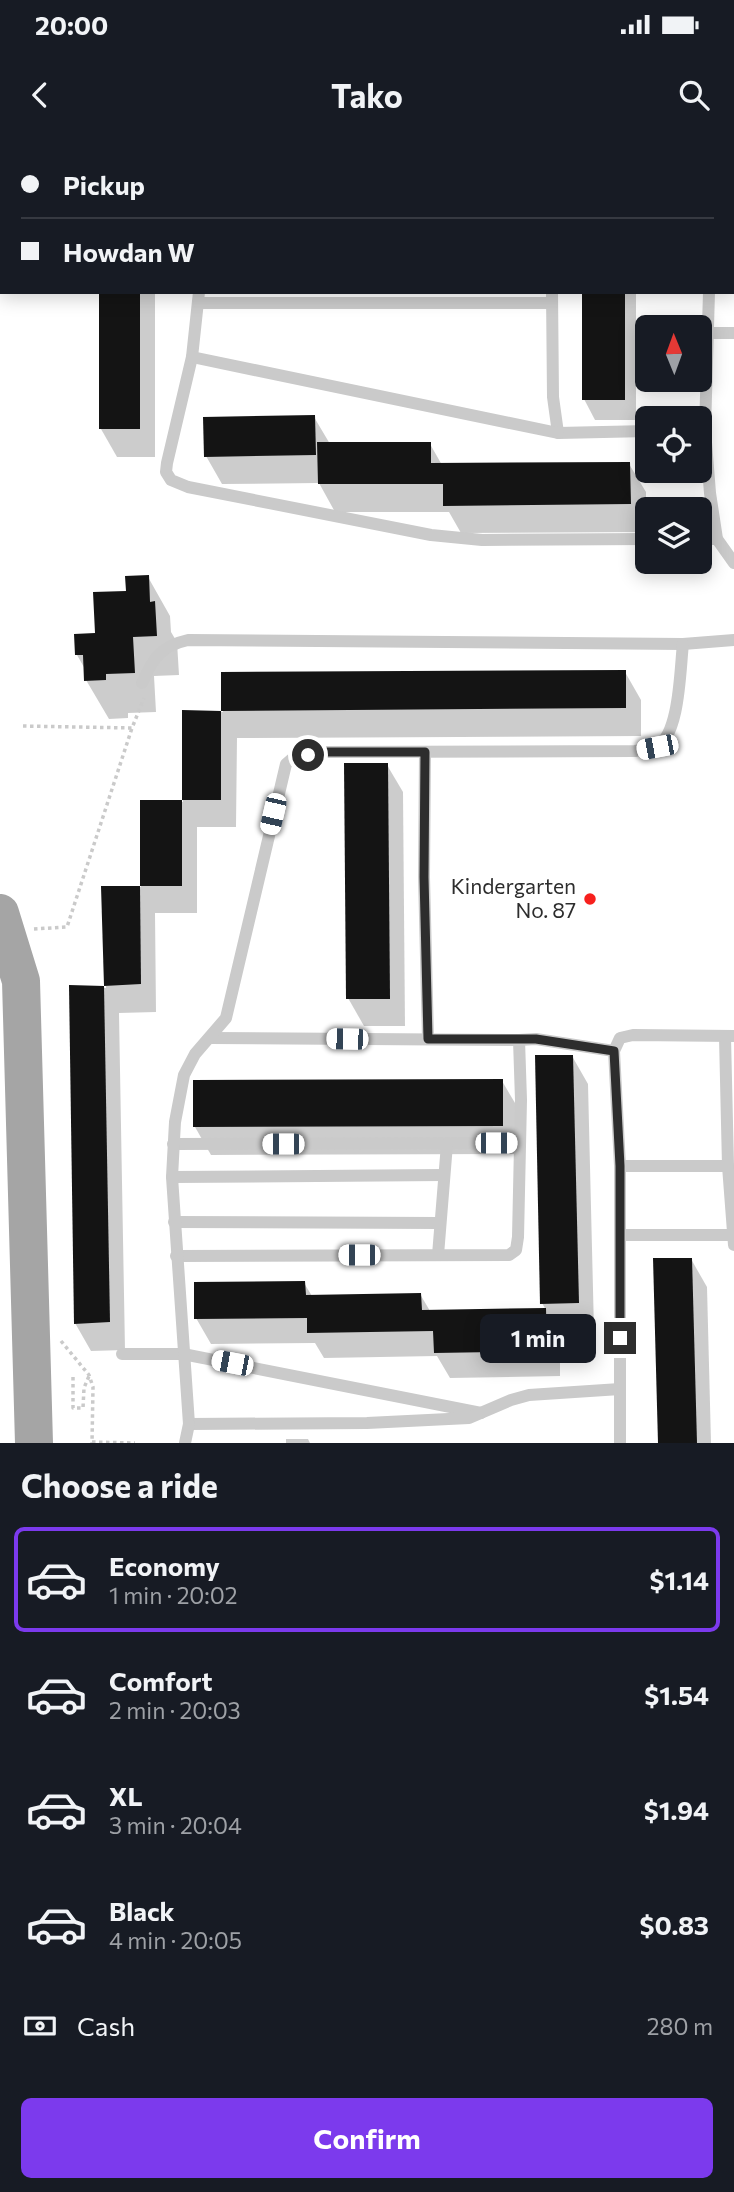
<!DOCTYPE html>
<html lang="en">
<head>
<meta charset="utf-8">
<style>
  :root { --surface:#171b24; --page:#242831; --text:#f1f3f6; --muted:#9ea1a6; --line:#363941; --accent:#7c3aed }
  body { margin:0; font-family:Commissioner,sans-serif; background:var(--page); color:var(--text); height:100vh; display:flex; flex-direction:column; font-size:26px; white-space:nowrap }
  * { box-sizing:border-box; margin:0 }
  p { font-size:23px; color:var(--muted) }
  .icon { flex:none; width:38px; height:38px; fill:none; stroke:currentColor; stroke-width:2; stroke-linecap:round; stroke-linejoin:round }
  .map { position:relative; height:1303px; overflow:hidden }
  .panel { display:flex; flex-direction:column; background:var(--surface); flex:1 }
  .panel>* { flex:none }
  .guide { position:absolute; left:0px; top:0px; width:735px; height:154px; box-shadow:0 4px 18px #0003; display:grid; align-content:center; height:154px; padding:0 21px; background:var(--surface) }
  .needle { width:46px; rotate:359deg }
  .fabs { position:absolute; left:635px; top:175px; display:grid; gap:14px }
  .fabs a { display:grid; place-items:center; width:77px; height:77px; border-radius:10px; background:var(--surface); box-shadow:0 4px 18px #0003; font-size:35px }
  .end { position:absolute; width:32px; height:32px; margin:-16px; border:9px solid #2d2d2d; background:#fff; box-shadow:0 0 0 4px #fff }
  .from { border-radius:50% }
  .bubble { position:absolute; height:49px; border-radius:10px; background:var(--surface); box-shadow:0 4px 18px #0003; font-size:23px; font-weight:700; line-height:49px; text-align:center }
  .car { position:absolute; width:21px; height:42px; margin:-21px -10px; border-radius:9px; box-shadow:0 0 5px 2px #0007; background:linear-gradient(#fff 24%,#345 0 40%,#fff 0 76%,#345 0 86%,#fff 0) }
  .guide b { display:flex; align-items:center; gap:24px; height:66px; font-size:26px }
  .guide b+b { border-top:2px solid var(--line) }
  .guide i { width:18px; height:18px; background:var(--text) }
  ul { padding:0; list-style:none }
  li { display:flex; align-items:center; gap:21px; height:105px; margin:0 14px 10px; padding:0 7px; border:4px solid transparent; border-radius:10px }
  li div { flex:1 }
  li b { display:block; font-size:26px }
  li em { font-style:normal; font-weight:700 }
  li.active { border-color:var(--accent) }
  li>.icon { width:63px; height:63px; stroke-width:1.5 }
  h2 { padding:0 21px; font-size:32px; line-height:84px }
  .pay { display:flex; align-items:center; gap:18px; height:77px; padding:0 21px; font-size:26px }
  .pay p { margin-inline-start:auto }
  .cta { display:flex; gap:14px; margin-top:auto; padding:14px 21px }
  .cta a { flex:1; height:80px; border-radius:10px; background:var(--accent); color:#fff; font-size:28px; font-weight:700; line-height:80px; text-align:center }
  .status { display:flex; justify-content:space-between; align-items:center; height:49px; padding:0 35px; background:var(--surface); direction:ltr }
  .status svg { height:19px; fill:currentColor }
  header { display:flex; justify-content:space-between; align-items:center; height:91px; padding:0 21px; background:var(--surface); font-size:32px; font-weight:700 }
  .map>svg:first-child { display:block }
  .shadow { fill:#0003 }
  .building { fill:#141414 }
  .lines { fill:none; stroke-linecap:round; stroke-linejoin:round }
  .path { stroke:#cacaca; stroke-width:3.5; stroke-dasharray:3.5 3.5; stroke-linecap:butt }
  .service { stroke:#cacaca; stroke-width:12 }
  .primary { stroke:#a5a5a5; stroke-width:38 }
  .route { stroke:#2d2d2d; stroke-width:9 }
  .poi-dot { fill:#f7201d; stroke:#fff; stroke-width:2.5 }
  .labels { text-anchor:middle; stroke-width:7; stroke-linejoin:round; paint-order:stroke }
  .poi-label { font-size:21px; fill:#2d2d2d; stroke:#fff; text-anchor:end }
</style>
</head>
<body>
<div class="status"><b>20:00</b><svg viewBox="0 0 49 12"><path d="M0 12V9h3v3zM5 12V6h3v6zM10 12V3h3v9zM15 12V0h3v12zM26 1h20v11H26zM47 4h2v5h-2z"/></svg></div>
<header><svg class="icon" aria-label="back" viewBox="0 0 24 24"><path d="M15 5l-7 7 7 7"/></svg>Tako<svg class="icon" aria-label="search" viewBox="0 0 24 24"><circle cx="10" cy="10" r="6"/><path d="M15 15l6 6"/></svg></header>
<div class="map">
<svg width="734" height="1303" viewBox="0 0 734 1303">
  <rect width="100%" height="100%" fill="#fff"/>
  <!-- shadow -->
  <g class="shadow">
    <rect x="101" y="0" width="54" height="2"/>
    <rect x="398" y="0" width="48" height="2"/>
    <rect x="584" y="0" width="52" height="2"/>
    <polygon points="101,152 155,152 155,317 117,317 101,289"/>
    <polygon points="584,152 636,152 636,280 595,280 584,259"/>
    <polygon points="314,277 330,304 430,304 442,325 629,324 646,352 646,392 461,393 449,372 335,372 319,343 222,344 206,316"/>
    <polygon points="148,437 170,476 171,492 177,502 179,535 154,536 156,572 128,573 128,578 109,579 86,540 85,529 77,515 97,494 128,452"/>
    <polygon points="625,532 641,560 641,596 237,598 236,687 197,687 197,773 155,773 156,872 119,873 125,1210 91,1211 75,1183 71,846 106,848 103,747 141,747 141,662 183,662 183,571 223,572 223,534"/>
    <polygon points="387,625 403,652 405,886 364,886 348,858"/>
    <polygon points="572,916 588,944 594,1190 557,1191 560,1195 560,1236 450,1238 437,1216 324,1218 315,1203 211,1204 196,1178 304,1143 312,1156 420,1154 430,1171 546,1170 542,1163"/>
    <polygon points="502,941 518,968 518,1014 211,1015 195,987"/>
    <polygon points="691,1119 707,1147 711,1303 659,1303 655,1120"/>
    <polygon points="286,1299 308,1299 310,1303 286,1303"/>
  </g>
  <!-- building -->
  <g class="building">
    <rect x="99" y="152" width="41" height="137"/>
    <rect x="582" y="152" width="43" height="108"/>
    <polygon points="315,275 316,315 204,317 203,277"/>
    <polygon points="317,302 431,302 431,323 630,322 631,364 443,366 443,344 318,344"/>
    <polygon points="149,435 150,462 155,461 157,496 133,497 135,533 106,534 106,540 84,541 83,515 75,515 74,494 95,493 93,452 126,451 125,436"/>
    <polygon points="626,530 626,568 221,571 221,532"/>
    <polygon points="182,570 221,571 221,660 182,660"/>
    <polygon points="344,623 388,623 390,859 346,859"/>
    <rect x="140" y="660" width="42" height="86"/>
    <polygon points="101,746 140,746 141,844 104,846"/>
    <polygon points="69,845 104,846 110,1182 74,1184"/>
    <polygon points="535,915 573,915 579,1163 540,1164"/>
    <polygon points="503,939 503,986 193,987 193,940"/>
    <polygon points="653,1118 692,1118 697,1303 658,1303"/>
    <polygon points="305,1141 306,1155 421,1153 422,1170 546,1168 547,1211 434,1213 433,1191 307,1193 307,1178 194,1179 194,1142"/>
  </g>
  <g class="lines">
    <!-- path -->
    <g class="path">
      <polyline points="23,586 132,588 144,558"/>
      <polyline points="34,789 67,787 132,588"/>
      <polyline points="61,1201 89,1235 93,1247 92,1303"/>
      <polyline points="73,1237 73,1268 83,1268 84,1248 89,1236"/>
      <polyline points="92,1302 135,1303"/>
    </g>
    <!-- service -->
    <g class="service">
      <polyline points="330,0 330,2"/>
      <polyline points="358,0 358,2"/>
      <polyline points="553,0 553,2"/>
      <polyline points="237,2 238,0"/>
      <polyline points="471,2 471,0"/>
      <polyline points="710,2 710,0"/>
      <polyline points="199,152 192,217 167,323 166,332 171,340 188,347 431,395 482,400 648,399"/>
      <polyline points="552,152 553,257 558,293 648,291"/>
      <polyline points="709,152 705,290 710,353 717,399 734,423"/>
      <polyline points="199,163 552,163"/>
      <polyline points="709,193 734,193"/>
      <polyline points="192,217 558,293"/>
      <polyline points="700,399 717,399"/>
      <path d="M142,543C153,518 161,506 188,500L683,504L734,500"/>
      <polyline points="425,612 424,737 428,899"/>
      <polyline points="725,897 728,1026 734,1105"/>
      <polyline points="211,898 519,900"/>
      <polyline points="173,1004 520,1003"/>
      <polyline points="620,1026 728,1026"/>
      <polyline points="172,1037 444,1035"/>
      <polyline points="174,1082 440,1083"/>
      <polyline points="620,1095 734,1095"/>
      <polyline points="438,1115 447,1004"/>
      <polyline points="176,1116 509,1115 516,1110 518,1097 521,960 519,900 536,899 614,911"/>
      <polyline points="122,1214 183,1214 481,1273"/>
      <path d="M620,1249L529,1255L511,1260L469,1278L367,1283L189,1284L172,1037L175,982L184,935L195,914L226,878L286,624L293,618L323,612L635,611C641,610 650,610 656,607C680,596 680,528 683,504"/>
      <polyline points="185,1303 189,1284"/>
      <polyline points="620,1303 620,1026 614,911 620,898 633,895 734,896"/>
    </g>
    <!-- primary -->
    <g class="primary">
      <polyline points="0,18 0,0"/>
      <polyline points="0,773 21,841 34,1303"/>
    </g>
  </g>
  <g class="lines">
    <!-- route -->
    <polyline class="route" points="308,615 323,612 425,612 424,737 428,899 536,899 614,911 620,1026 620,1198"/>
  </g>
  <!-- markers -->
  <circle class="poi-dot" cx="590" cy="759" r="7"/>
  <g class="labels">
    <!-- poi labels -->
    <g class="poi-label">
      <text x="576" y="754">Kindergarten<tspan x="576" dy="24">No. 87</tspan></text>
    </g>
  </g>
</svg>
<div class="fabs">
<a><svg class="needle" viewBox="-14 -14 28 28"><path d="M0-13l5 13h-10z" fill="#e53935"/><path d="M0 13l5-13h-10z" fill="#9ea1a6"/></svg></a>
<a><svg class="icon" aria-label="locate" viewBox="0 0 24 24"><circle cx="12" cy="12" r="6"/><path d="M12 2v4M12 18v4M2 12h4M18 12h4"/></svg></a>
<a><svg class="icon" aria-label="layers" viewBox="0 0 24 24"><path d="M12 4l9 5-9 5-9-5zM3 14l9 5 9-5"/></svg></a>
</div>
<i class="end from" style="left:308px;top:615px"></i>
<i class="end" style="left:620px;top:1198px"></i>
<div class="bubble" style="left:480px;top:1174px;width:116px">1 min</div>
<i class="car" style="left:657px;top:607px;rotate:259deg"></i>
<i class="car" style="left:273px;top:674px;rotate:193deg"></i>
<i class="car" style="left:347px;top:899px;rotate:271deg"></i>
<i class="car" style="left:496px;top:1003px;rotate:90deg"></i>
<i class="car" style="left:283px;top:1004px;rotate:270deg"></i>
<i class="car" style="left:359px;top:1115px;rotate:270deg"></i>
<i class="car" style="left:232px;top:1223px;rotate:281deg"></i>
<div class="guide">
<b><i class="from"></i>Pickup</b>
<b><i></i>Howdan W</b>
</div>
</div>
<section class="panel">
<h2>Choose a ride</h2>
<ul>
<li class="active"><svg class="icon" aria-label="car" viewBox="0 0 24 24"><path d="M5 17H2v-5l4-1 3-4h7l3 4 3 1v5h-3M9 17h6M6 11h13"/><circle cx="7" cy="17" r="2"/><circle cx="17" cy="17" r="2"/></svg><div><b>Economy</b><p>1 min · 20:02</p></div><em>$1.14</em></li>
<li><svg class="icon" aria-label="car" viewBox="0 0 24 24"><path d="M5 17H2v-5l4-1 3-4h7l3 4 3 1v5h-3M9 17h6M6 11h13"/><circle cx="7" cy="17" r="2"/><circle cx="17" cy="17" r="2"/></svg><div><b>Comfort</b><p>2 min · 20:03</p></div><em>$1.54</em></li>
<li><svg class="icon" aria-label="car" viewBox="0 0 24 24"><path d="M5 17H2v-5l4-1 3-4h7l3 4 3 1v5h-3M9 17h6M6 11h13"/><circle cx="7" cy="17" r="2"/><circle cx="17" cy="17" r="2"/></svg><div><b>XL</b><p>3 min · 20:04</p></div><em>$1.94</em></li>
<li><svg class="icon" aria-label="car" viewBox="0 0 24 24"><path d="M5 17H2v-5l4-1 3-4h7l3 4 3 1v5h-3M9 17h6M6 11h13"/><circle cx="7" cy="17" r="2"/><circle cx="17" cy="17" r="2"/></svg><div><b>Black</b><p>4 min · 20:05</p></div><em>$0.83</em></li>
</ul>
<div class="pay"><svg class="icon" aria-label="cash" viewBox="0 0 24 24"><path d="M3 7h18v10H3z"/><circle cx="12" cy="12" r="2"/></svg>Cash<p>280 m</p></div>
<div class="cta"><a>Confirm</a></div>
</section>
</body>
</html>
